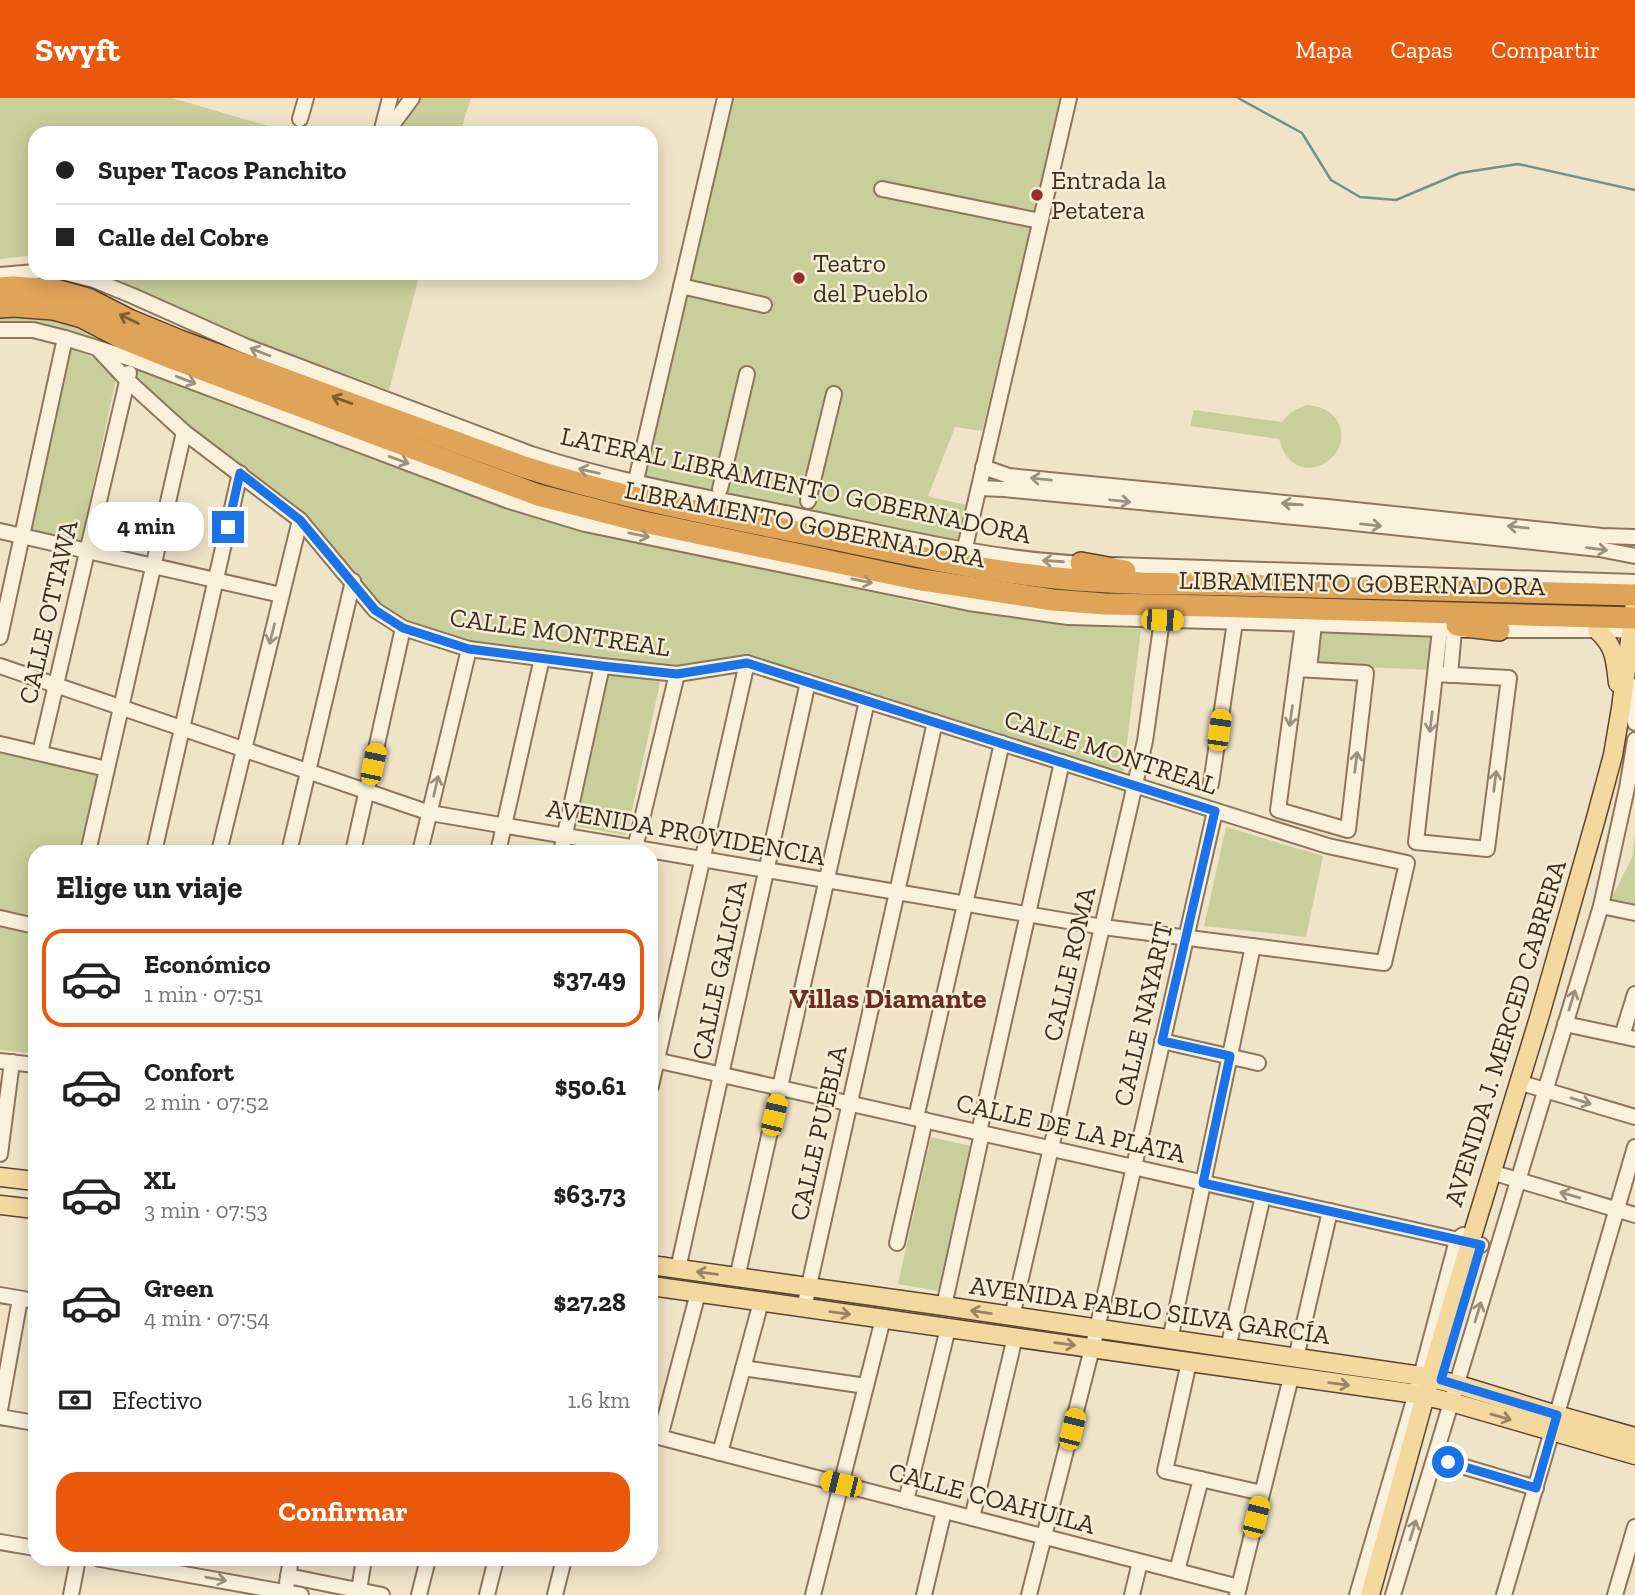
<!DOCTYPE html>
<html lang="es">
<head>
<meta charset="utf-8">
<style>
  :root { --surface:#fff; --page:#f2f2f2; --text:#222; --muted:#767676; --line:#e0e0e0; --accent:#ea580c }
  body { margin:0; font-family:"Zilla Slab",serif; background:var(--page); color:var(--text); height:100vh; display:flex; flex-direction:column; font-size:26px; white-space:nowrap }
  * { box-sizing:border-box; margin:0 }
  p { font-size:23px; color:var(--muted) }
  .icon { flex:none; width:38px; height:38px; fill:none; stroke:currentColor; stroke-width:2; stroke-linecap:round; stroke-linejoin:round }
  .map { position:relative; flex:1; overflow:hidden }
  .panel { position:absolute; left:28px; top:747px; width:630px; height:721px; display:flex; flex-direction:column; background:var(--surface); border-radius:21px; box-shadow:0 4px 18px #0003 }
  .panel>* { flex:none }
  .top-card { position:absolute; left:28px; top:28px; width:630px; height:154px; border-radius:21px; box-shadow:0 4px 18px #0003; display:grid; align-content:center; height:154px; padding:0 28px; background:var(--surface) }
  .end { position:absolute; width:32px; height:32px; margin:-16px; border:9px solid #1a73e8; background:#fff; box-shadow:0 0 0 4px #fff }
  .from { border-radius:50% }
  .bubble { position:absolute; height:49px; border-radius:21px; background:var(--surface); box-shadow:0 4px 18px #0003; font-size:23px; font-weight:700; line-height:49px; text-align:center }
  .car { position:absolute; width:21px; height:42px; margin:-21px -10px; border-radius:9px; box-shadow:0 0 5px 2px #0007; background:linear-gradient(#f5c518 24%,#345 0 40%,#f5c518 0 76%,#345 0 86%,#f5c518 0) }
  .top-card b { display:flex; align-items:center; gap:24px; height:66px; font-size:26px }
  .top-card b+b { border-top:2px solid var(--line) }
  .top-card i { width:18px; height:18px; background:var(--text) }
  ul { padding:0; list-style:none }
  li { display:flex; align-items:center; gap:21px; height:98px; margin:0 14px 10px; padding:0 14px; border:4px solid transparent; border-radius:21px }
  li div { flex:1 }
  li b { display:block; font-size:26px }
  li em { font-style:normal; font-weight:700 }
  li.selected { border-color:var(--accent) }
  li>.icon { width:63px; height:63px; stroke-width:1.5 }
  h2 { padding:0 28px; font-size:32px; line-height:84px }
  .pay { display:flex; align-items:center; gap:18px; height:77px; padding:0 28px; font-size:26px }
  .pay p { margin-inline-start:auto }
  .cta { display:flex; gap:14px; margin-top:auto; padding:14px 28px }
  .cta a { flex:1; height:80px; border-radius:21px; background:var(--accent); color:#fff; font-size:28px; font-weight:700; line-height:80px; text-align:center }
  header { display:flex; align-items:center; gap:42px; box-sizing:border-box; height:98px; padding:0 35px; background:var(--accent); color:#fff }
  header strong { font-size:33px }
  nav { display:flex; gap:38px; margin-inline-start:auto; font-size:24px }
  .map>svg:first-child { display:block }
  .green { fill:#c9cf9b }
  .lines { fill:none; stroke-linecap:round; stroke-linejoin:round }
  .stream { stroke:#6f938a; stroke-width:2.5 }
  .minor-casing { stroke:#8d765c; stroke-width:18 }
  .major-casing { stroke:#5b4430; stroke-width:21 }
  .highway-casing { stroke:#5b4430; stroke-width:24 }
  .minor { stroke:#faf1dc; stroke-width:14 }
  .major { stroke:#f3d9a0; stroke-width:18 }
  .highway { stroke:#e0a458; stroke-width:21 }
  .oneway { stroke:#7e5d36 }
  .oneway2 { stroke:#9c907e }
  .oneway3 { stroke:#988460 }
  .route { stroke:#1a73e8; stroke-width:9 }
  .poi-dot { fill:#9e2a2b; stroke:#f7eed8; stroke-width:2.5 }
  .labels { text-anchor:middle; stroke-width:5; stroke-linejoin:round; paint-order:stroke }
  .poi-label { font-size:26px; fill:#3d2e20; stroke:#f7eed8; text-anchor:start }
  .street-label { font-size:26px; fill:#3d2e20; stroke:#f7eed8 }
  .neighbourhood-label { font-size:28px; font-weight:bold; fill:#6b2e1e; stroke:#f7eed8 }
</style>
</head>
<body>
<header>
<strong>Swyft</strong>
<nav><a>Mapa</a><a>Capas</a><a>Compartir</a></nav>
</header>
<div class="map">
<svg width="1635" height="1497" viewBox="0 0 1635 1497">
  <rect width="100%" height="100%" fill="#f0e4c8"/>
  <!-- green -->
  <g class="green">
    <polygon points="0,0 172,0 292,35 35,35 35,159 28,158 0,161"/>
    <polygon points="421,0 471,0 460,35 393,35"/>
    <polygon points="729,0 1062,0 982,333 955,329 928,398 966,407 957,444 641,378"/>
    <polygon points="95,175 420,175 389,292 246,240"/>
    <polygon points="0,218 61,221 109,242 106,247 0,227"/>
    <polygon points="69,249 96,261 116,281 81,443 30,431"/>
    <polygon points="136,269 548,423 934,508 1069,527 1141,531 1123,677 811,575 751,558 677,569 467,543 401,522 379,508 303,417 132,282"/>
    <path d="M1307,307C1319,308 1329,311 1336,321C1358,354 1308,389 1286,357C1282,352 1281,346 1279,341L1190,328L1194,312L1282,324C1289,315 1295,311 1307,307Z"/>
    <polygon points="1318,533 1437,536 1432,572 1314,567"/>
    <polygon points="611,575 658,582 660,585 627,735 625,737 575,728 572,725 607,576"/>
    <polygon points="0,649 104,672 86,754 35,754 35,823 0,816"/>
    <polygon points="1226,729 1323,758 1306,839 1204,828"/>
    <polygon points="1635,735 1635,807 1610,803 1632,760"/>
    <polygon points="0,826 35,834 35,956 0,952"/>
    <polygon points="931,1039 970,1048 938,1193 898,1186"/>
  </g>
  <g class="lines">
    <!-- stream -->
    <polyline class="stream" points="1238,0 1302,35 1331,82 1360,99 1396,102 1460,75 1518,66 1635,92"/>
    <!-- minor casing -->
    <g class="minor-casing">
      <g id="minor">
        <polyline points="300,21 306,0"/>
        <polyline points="381,35 390,0"/>
        <polyline points="386,35 412,0"/>
        <polyline points="882,91 1040,123"/>
        <path d="M66,175L94,182L133,198L245,248L531,356C617,384 707,399 795,417C892,437 989,462 1088,466"/>
        <polyline points="0,177 35,174"/>
        <polyline points="681,188 764,207"/>
        <polyline points="0,232 33,232 65,240 132,261 509,403 585,426 769,464 969,505 1068,519 1314,526 1466,532"/>
        <polyline points="983,369 1009,378 1327,409 1602,438 1635,439"/>
        <polyline points="979,390 1004,391 1326,422 1599,451 1635,458"/>
        <polyline points="634,391 725,0"/>
        <polyline points="720,391 747,276"/>
        <polyline points="808,403 834,296"/>
        <polyline points="0,433 281,497"/>
        <polyline points="963,458 1069,0"/>
        <polyline points="1115,467 1635,484"/>
        <polyline points="1493,532 1617,532 1635,534"/>
        <polyline points="0,539 65,240"/>
        <polyline points="0,568 430,715 1103,829 1384,865 1407,765 1328,748 747,565 677,576 602,568 469,551 403,530 375,512 300,422 184,334 127,282 99,252"/>
        <polyline points="1297,571 1366,575 1348,732 1278,712 1303,526"/>
        <polyline points="1309,571 1314,526"/>
        <polyline points="1436,576 1509,580 1487,751 1416,744 1440,532"/>
        <polyline points="1450,577 1454,532"/>
        <polyline points="1634,591 1635,588"/>
        <polyline points="1632,604 1635,625"/>
        <polyline points="0,646 107,671"/>
        <polyline points="40,655 129,275"/>
        <polyline points="1211,686 1235,524"/>
        <polyline points="88,754 184,334"/>
        <polyline points="154,754 240,375"/>
        <polyline points="219,754 300,422"/>
        <polyline points="289,754 353,483"/>
        <polyline points="353,754 403,530"/>
        <polyline points="420,754 469,551"/>
        <polyline points="498,754 542,560"/>
        <polyline points="561,754 602,568"/>
        <polyline points="634,754 677,576"/>
        <polyline points="1601,808 1635,815"/>
        <polyline points="0,820 35,828"/>
        <polyline points="1565,926 1635,941"/>
        <polyline points="1622,938 1635,896"/>
        <polyline points="1162,943 1258,965"/>
        <polyline points="651,961 1481,1147"/>
        <polyline points="0,963 35,967"/>
        <polyline points="1528,987 1635,1019"/>
        <polyline points="651,988 747,565"/>
        <polyline points="916,1020 1002,645"/>
        <polyline points="979,1034 1062,664"/>
        <polyline points="0,1056 12,964"/>
        <polyline points="1491,1074 1635,1117"/>
        <polyline points="897,1145 925,1022"/>
        <polyline points="678,1171 808,584"/>
        <polyline points="737,1180 867,603"/>
        <polyline points="0,1197 35,1203"/>
        <polyline points="944,1208 982,1035"/>
        <polyline points="804,1210 935,624"/>
        <polyline points="1012,1219 1145,643 1162,522"/>
        <polyline points="1170,1242 1253,848"/>
        <polyline points="1228,1250 1263,1098"/>
        <polyline points="1296,1260 1330,1113"/>
        <polyline points="1189,1264 1165,1373 1262,1395"/>
        <polyline points="743,1270 866,1288"/>
        <polyline points="0,1312 20,1201"/>
        <polyline points="0,1319 35,1325"/>
        <polyline points="651,1337 1239,1489"/>
        <polyline points="660,1339 698,1195"/>
        <polyline points="720,1355 761,1204"/>
        <polyline points="1448,1364 1536,1390"/>
        <polyline points="906,1403 948,1230"/>
        <polyline points="972,1420 1015,1239"/>
        <polyline points="0,1444 35,1450"/>
        <polyline points="100,1461 301,1497"/>
        <polyline points="1177,1473 1201,1381"/>
        <polyline points="288,1478 382,1497"/>
        <polyline points="287,1485 291,1461"/>
        <polyline points="359,1492 364,1461"/>
        <polyline points="71,1497 78,1461"/>
        <polyline points="419,1497 428,1461"/>
        <polyline points="487,1497 496,1461"/>
        <polyline points="555,1497 564,1461"/>
        <polyline points="813,1497 883,1221"/>
        <polyline points="924,1497 944,1413"/>
        <polyline points="1029,1497 1097,1231 1215,713"/>
        <polyline points="1132,1497 1140,1464"/>
        <polyline points="1237,1497 1291,1279"/>
        <polyline points="1357,1497 1421,1278 1457,1142 1463,1137"/>
        <polyline points="1393,1497 1601,808 1627,690 1635,642"/>
        <polyline points="1504,1497 1635,1049"/>
        <polyline points="1615,1497 1635,1429"/>
      </g>
    </g>
    <!-- major casing -->
    <g class="major-casing">
      <g id="major">
        <path d="M1597,532C1616,549 1615,562 1618,585"/>
        <polyline points="0,1079 35,1083"/>
        <polyline points="0,1107 35,1111"/>
        <polyline points="651,1167 944,1208 1421,1278 1456,1286 1557,1317 1635,1339"/>
        <polyline points="651,1188 1416,1296 1451,1304 1635,1357"/>
        <polyline points="1370,1497 1430,1280 1470,1145 1539,920 1596,720 1613,657 1621,610 1635,505"/>
      </g>
    </g>
    <!-- highway casing -->
    <g class="highway-casing">
      <g id="highway">
        <path d="M0,190L13,189L56,192L88,201L129,222L180,243L524,369C615,398 709,416 803,435C876,449 949,467 1023,476C1079,484 1135,486 1193,486L1635,497"/>
        <polyline points="0,209 14,208 53,211 82,219 122,240 174,261 538,397 639,423 916,481 1053,502 1105,506 1208,508 1635,520"/>
        <polyline points="1081,465 1125,473"/>
        <polyline points="1457,527 1499,532"/>
      </g>
    </g>
    <!-- minor -->
    <use href="#minor" class="minor"/>
    <!-- major -->
    <use href="#major" class="major"/>
    <!-- highway -->
    <use href="#highway" class="highway"/>
  </g>
  <!-- one-way arrows -->
  <defs><path id="oneway-shaft" d="M-6 0H5M1.5-3L5.5 0L1.5 3" fill="none" stroke-width="1.6" stroke-linecap="round" stroke-linejoin="round" transform="scale(1.75)"/></defs>
  <g class="oneway">
    <use href="#oneway-shaft" transform="translate(129 221) rotate(-155)"/>
    <use href="#oneway-shaft" transform="translate(342 302) rotate(-160)"/>
  </g>
  <g class="oneway2">
    <use href="#oneway-shaft" transform="translate(260 254) rotate(-159)"/>
    <use href="#oneway-shaft" transform="translate(186 282) rotate(21)"/>
    <use href="#oneway-shaft" transform="translate(399 362) rotate(20)"/>
    <use href="#oneway-shaft" transform="translate(589 373) rotate(-167)"/>
    <use href="#oneway-shaft" transform="translate(1041 381) rotate(-174)"/>
    <use href="#oneway-shaft" transform="translate(1120 403) rotate(6)"/>
    <use href="#oneway-shaft" transform="translate(1292 406) rotate(-175)"/>
    <use href="#oneway-shaft" transform="translate(1371 427) rotate(6)"/>
    <use href="#oneway-shaft" transform="translate(1518 429) rotate(-174)"/>
    <use href="#oneway-shaft" transform="translate(639 437) rotate(12)"/>
    <use href="#oneway-shaft" transform="translate(1597 451) rotate(8)"/>
    <use href="#oneway-shaft" transform="translate(1053 463) rotate(-176)"/>
    <use href="#oneway-shaft" transform="translate(862 483) rotate(11)"/>
    <use href="#oneway-shaft" transform="translate(272 536) rotate(104)"/>
    <use href="#oneway-shaft" transform="translate(1291 618) rotate(98)"/>
    <use href="#oneway-shaft" transform="translate(1431 624) rotate(97)"/>
    <use href="#oneway-shaft" transform="translate(1356 664) rotate(-83)"/>
    <use href="#oneway-shaft" transform="translate(1495 683) rotate(-83)"/>
    <use href="#oneway-shaft" transform="translate(436 688) rotate(-77)"/>
    <use href="#oneway-shaft" transform="translate(1572 902) rotate(-73)"/>
    <use href="#oneway-shaft" transform="translate(1581 1003) rotate(17)"/>
    <use href="#oneway-shaft" transform="translate(1570 1097) rotate(-164)"/>
    <use href="#oneway-shaft" transform="translate(1478 1214) rotate(-73)"/>
    <use href="#oneway-shaft" transform="translate(1413 1432) rotate(-73)"/>
    <use href="#oneway-shaft" transform="translate(216 1481) rotate(10)"/>
  </g>
  <g class="oneway3">
    <use href="#oneway-shaft" transform="translate(707 1175) rotate(-172)"/>
    <use href="#oneway-shaft" transform="translate(981 1214) rotate(-171)"/>
    <use href="#oneway-shaft" transform="translate(840 1215) rotate(8)"/>
    <use href="#oneway-shaft" transform="translate(1065 1246) rotate(8)"/>
    <use href="#oneway-shaft" transform="translate(1339 1286) rotate(8)"/>
    <use href="#oneway-shaft" transform="translate(1501 1319) rotate(16)"/>
  </g>
  <g class="lines">
    <!-- route -->
    <polyline class="route" points="228,429 240,375 300,422 375,512 403,530 469,551 602,568 677,576 747,565 1215,713 1162,943 1230,958 1203,1085 1481,1147 1441,1282 1557,1317 1536,1390 1448,1364"/>
  </g>
  <!-- markers -->
  <g class="poi-dot">
    <circle cx="1037" cy="97" r="7"/>
    <circle cx="799" cy="180" r="7"/>
  </g>
  <g class="labels">
    <!-- poi labels -->
    <g class="poi-label">
      <text x="1051" y="91">Entrada la<tspan x="1051" dy="30">Petatera</tspan></text>
      <text x="813" y="174">Teatro<tspan x="813" dy="30">del Pueblo</tspan></text>
    </g>
    <!-- street labels -->
    <g class="street-label">
      <text transform="translate(796 387) rotate(12)" y="9">LATERAL LIBRAMIENTO GOBERNADORA</text>
      <text transform="translate(805 426) rotate(11)" y="9">LIBRAMIENTO GOBERNADORA</text>
      <text transform="translate(1362 485) rotate(1)" y="9">LIBRAMIENTO GOBERNADORA</text>
      <text transform="translate(48 514) rotate(-77)" y="9">CALLE OTTAWA</text>
      <text transform="translate(560 534) rotate(8)" y="9">CALLE MONTREAL</text>
      <text transform="translate(1111 654) rotate(18)" y="9">CALLE MONTREAL</text>
      <text transform="translate(686 734) rotate(10)" y="9">AVENIDA PROVIDENCIA</text>
      <text transform="translate(1069 866) rotate(-77)" y="9">CALLE ROMA</text>
      <text transform="translate(719 872) rotate(-78)" y="9">CALLE GALICIA</text>
      <text transform="translate(1143 916) rotate(-77)" y="9">CALLE NAYARIT</text>
      <text transform="translate(1505 935) rotate(-73)" y="9">AVENIDA J. MERCED CABRERA</text>
      <text transform="translate(1071 1030) rotate(13)" y="9">CALLE DE LA PLATA</text>
      <text transform="translate(818 1035) rotate(-77)" y="9">CALLE PUEBLA</text>
      <text transform="translate(1150 1212) rotate(8)" y="9">AVENIDA PABLO SILVA GARCÍA</text>
      <text transform="translate(992 1400) rotate(15)" y="9">CALLE COAHUILA</text>
    </g>
    <!-- neighbourhood labels -->
    <g class="neighbourhood-label">
      <text x="888" y="910">Villas Diamante</text>
    </g>
  </g>
</svg>
<i class="end from" style="left:1448px;top:1364px"></i>
<i class="end" style="left:228px;top:429px"></i>
<div class="bubble" style="left:88px;top:404px;width:116px">4 min</div>
<i class="car" style="left:1162px;top:522px;rotate:92deg"></i>
<i class="car" style="left:1219px;top:632px;rotate:8deg"></i>
<i class="car" style="left:373px;top:666px;rotate:12deg"></i>
<i class="car" style="left:774px;top:1017px;rotate:13deg"></i>
<i class="car" style="left:1072px;top:1331px;rotate:14deg"></i>
<i class="car" style="left:841px;top:1386px;rotate:284deg"></i>
<i class="car" style="left:1256px;top:1419px;rotate:14deg"></i>
<div class="top-card">
<b><i class="from"></i>Super Tacos Panchito</b>
<b><i></i>Calle del Cobre</b>
</div>
<section class="panel">
<h2>Elige un viaje</h2>
<ul>
<li class="selected"><svg class="icon" aria-label="car" viewBox="0 0 24 24"><path d="M5 17H2v-5l4-1 3-4h7l3 4 3 1v5h-3M9 17h6M6 11h13"/><circle cx="7" cy="17" r="2"/><circle cx="17" cy="17" r="2"/></svg><div><b>Económico</b><p>1 min · 07:51</p></div><em>$37.49</em></li>
<li><svg class="icon" aria-label="car" viewBox="0 0 24 24"><path d="M5 17H2v-5l4-1 3-4h7l3 4 3 1v5h-3M9 17h6M6 11h13"/><circle cx="7" cy="17" r="2"/><circle cx="17" cy="17" r="2"/></svg><div><b>Confort</b><p>2 min · 07:52</p></div><em>$50.61</em></li>
<li><svg class="icon" aria-label="car" viewBox="0 0 24 24"><path d="M5 17H2v-5l4-1 3-4h7l3 4 3 1v5h-3M9 17h6M6 11h13"/><circle cx="7" cy="17" r="2"/><circle cx="17" cy="17" r="2"/></svg><div><b>XL</b><p>3 min · 07:53</p></div><em>$63.73</em></li>
<li><svg class="icon" aria-label="car" viewBox="0 0 24 24"><path d="M5 17H2v-5l4-1 3-4h7l3 4 3 1v5h-3M9 17h6M6 11h13"/><circle cx="7" cy="17" r="2"/><circle cx="17" cy="17" r="2"/></svg><div><b>Green</b><p>4 min · 07:54</p></div><em>$27.28</em></li>
</ul>
<div class="pay"><svg class="icon" aria-label="cash" viewBox="0 0 24 24"><path d="M3 7h18v10H3z"/><circle cx="12" cy="12" r="2"/></svg>Efectivo<p>1.6 km</p></div>
<div class="cta"><a>Confirmar</a></div>
</section>
</div>
</body>
</html>
